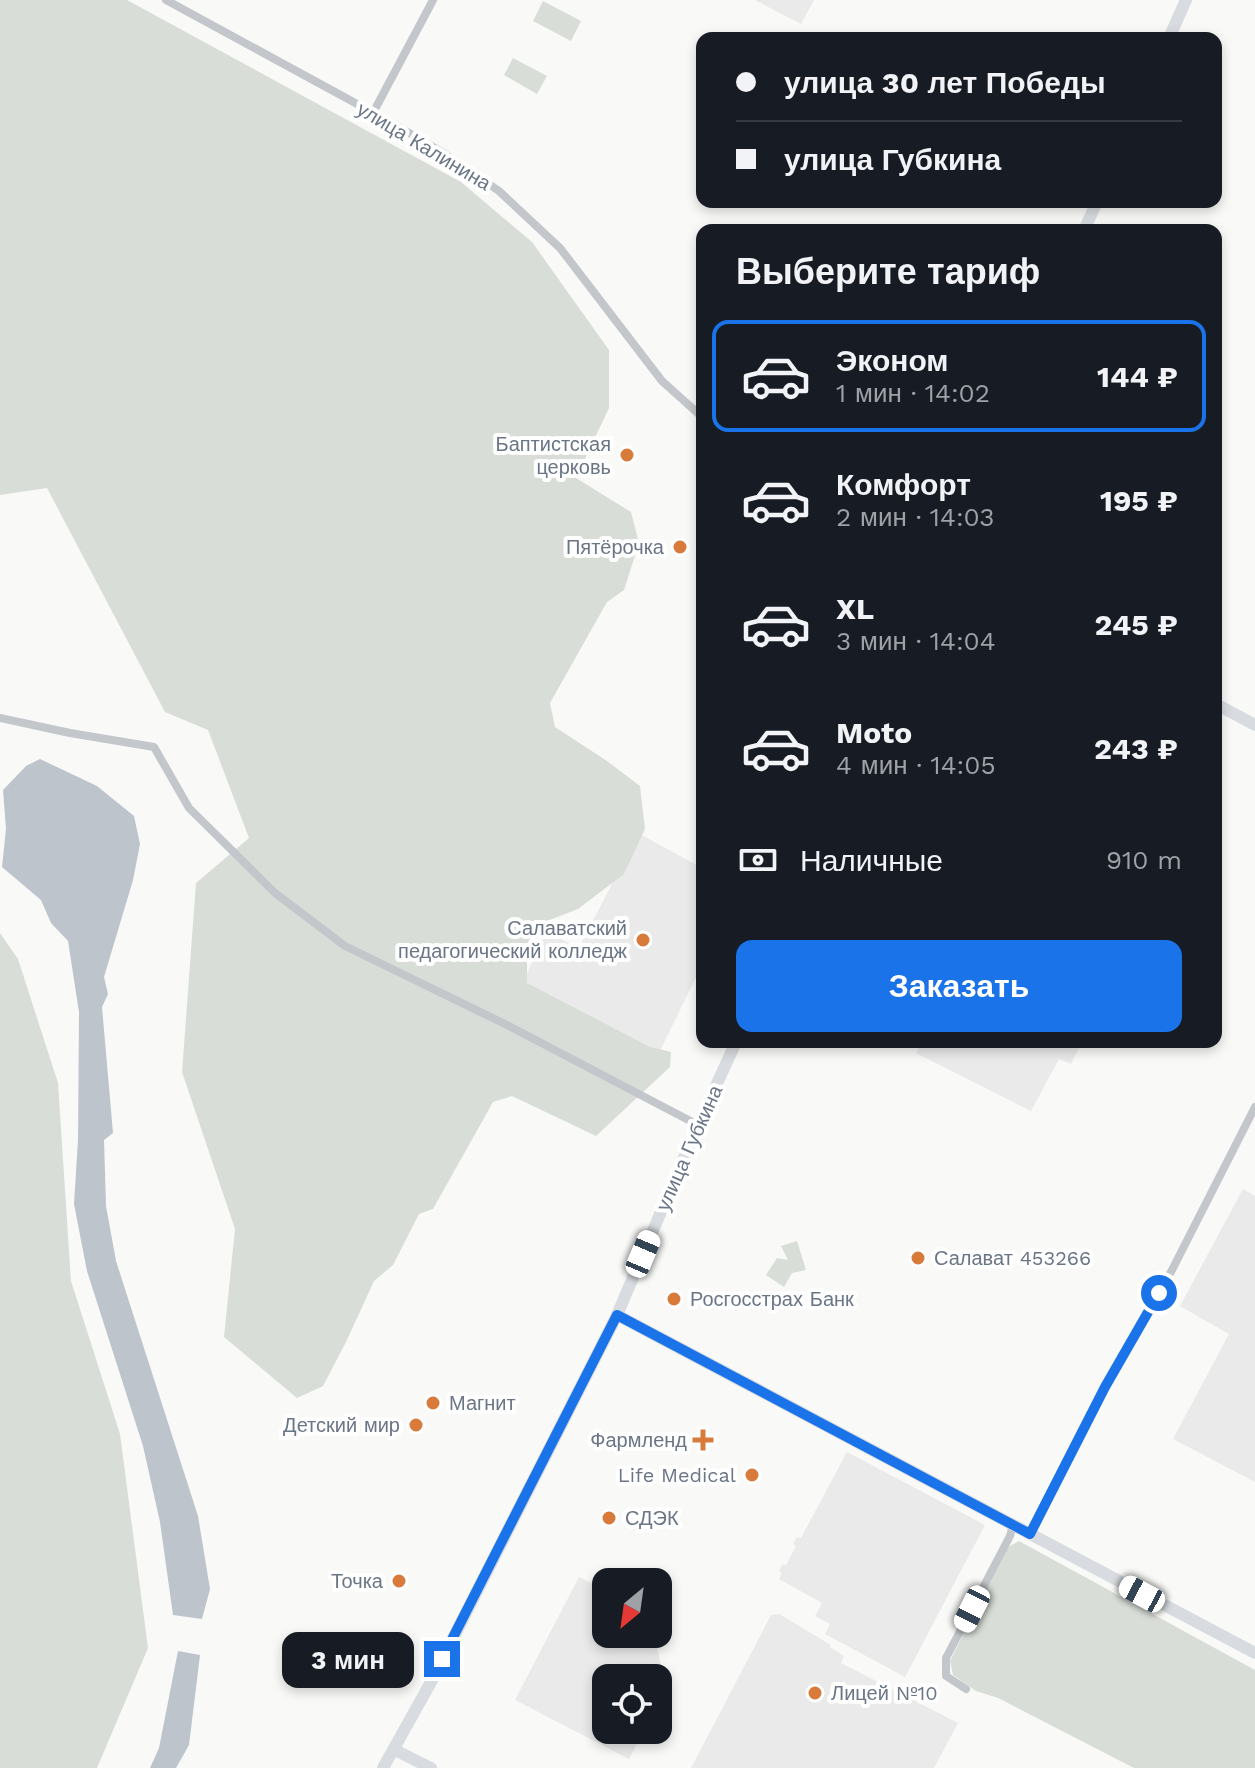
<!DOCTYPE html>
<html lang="ru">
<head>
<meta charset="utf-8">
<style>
  :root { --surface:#171b24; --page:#242831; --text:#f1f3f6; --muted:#9ea1a6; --line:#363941; --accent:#1a73e8 }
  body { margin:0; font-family:"Work Sans",sans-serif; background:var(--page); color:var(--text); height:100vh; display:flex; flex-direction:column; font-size:30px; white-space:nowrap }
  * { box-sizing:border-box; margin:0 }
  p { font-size:26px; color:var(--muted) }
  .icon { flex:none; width:44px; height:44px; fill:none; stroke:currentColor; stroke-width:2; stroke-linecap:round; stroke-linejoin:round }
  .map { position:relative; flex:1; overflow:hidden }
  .drawer { position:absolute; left:696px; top:224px; width:526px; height:824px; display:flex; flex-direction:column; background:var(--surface); border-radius:16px; box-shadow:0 4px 12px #0003 }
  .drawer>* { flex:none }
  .banner { position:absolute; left:696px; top:32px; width:526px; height:176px; border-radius:16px; box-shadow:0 4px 12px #0003; display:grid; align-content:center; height:176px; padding:0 40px; background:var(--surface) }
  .needle { width:52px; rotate:209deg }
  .buttons { position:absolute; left:592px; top:1568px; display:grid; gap:16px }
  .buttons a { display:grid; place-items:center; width:80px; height:80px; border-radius:16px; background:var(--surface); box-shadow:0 4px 12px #0003; font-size:40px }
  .end { position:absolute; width:36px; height:36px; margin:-18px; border:10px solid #1a73e8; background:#fff; box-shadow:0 0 0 4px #fff }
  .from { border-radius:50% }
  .bubble { position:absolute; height:56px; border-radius:16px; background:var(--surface); box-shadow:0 4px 12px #0003; font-size:26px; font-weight:700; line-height:56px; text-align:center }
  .car { position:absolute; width:24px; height:48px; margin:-24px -12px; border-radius:10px; box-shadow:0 0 6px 2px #0007; background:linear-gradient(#fff 24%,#345 0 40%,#fff 0 76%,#345 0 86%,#fff 0) }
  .banner b { display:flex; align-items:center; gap:28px; height:76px; font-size:30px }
  .banner b+b { border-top:2px solid var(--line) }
  .banner i { width:20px; height:20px; background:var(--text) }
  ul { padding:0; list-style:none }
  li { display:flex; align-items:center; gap:24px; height:112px; margin:0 16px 12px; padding:0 24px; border:4px solid transparent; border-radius:16px }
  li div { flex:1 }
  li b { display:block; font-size:30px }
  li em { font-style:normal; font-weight:700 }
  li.on { border-color:var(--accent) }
  li>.icon { width:72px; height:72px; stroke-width:1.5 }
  h2 { padding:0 40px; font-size:36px; line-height:96px }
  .pay { display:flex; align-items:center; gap:20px; height:88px; padding:0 40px; font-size:30px }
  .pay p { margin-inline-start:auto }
  .button { display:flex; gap:16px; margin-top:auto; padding:16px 40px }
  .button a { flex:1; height:92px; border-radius:16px; background:var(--accent); color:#fff; font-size:32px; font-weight:700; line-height:92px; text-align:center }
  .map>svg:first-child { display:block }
  .built { fill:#eaeaea }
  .green { fill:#d8ded7 }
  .water { fill:#bdc4cb }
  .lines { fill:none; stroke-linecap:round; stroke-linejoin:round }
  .street { stroke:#c3c6ca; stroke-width:8 }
  .secondary { stroke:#d8dbdf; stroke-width:12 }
  .route { stroke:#1a73e8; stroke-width:10 }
  .poi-dot { fill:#d87a39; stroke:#fff; stroke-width:3 }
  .labels { text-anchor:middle; stroke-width:8; stroke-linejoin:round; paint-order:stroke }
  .street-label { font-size:20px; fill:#6a7586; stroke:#fff }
  .poi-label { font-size:20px; fill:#6a7586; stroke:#fff; text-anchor:end }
</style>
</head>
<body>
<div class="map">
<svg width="1255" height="1768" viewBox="0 0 1255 1768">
  <rect width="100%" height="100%" fill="#f9f9f7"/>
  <!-- built -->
  <g class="built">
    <polygon points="755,0 814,0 801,24"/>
    <polygon points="638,833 702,868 702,965 657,1057 522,986 545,931 579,948"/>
    <polygon points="922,1042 1082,1042 1071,1064 1059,1059 1031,1111 916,1053"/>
    <polygon points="1243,1189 1255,1196 1255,1482 1173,1439 1229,1334 1180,1306"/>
    <polygon points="847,1452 985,1525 905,1677 825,1634 830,1624 815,1616 822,1603 779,1579 782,1573 779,1571 783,1564 786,1565 796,1546 793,1544 797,1537 801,1538"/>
    <polygon points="579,1577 606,1591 606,1634 654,1634 662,1671 658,1680 658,1678 606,1678 606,1730 644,1730 629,1759 515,1700"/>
    <polygon points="779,1614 831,1645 830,1647 844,1656 841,1663 958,1723 934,1768 691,1768 771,1615"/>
  </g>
  <!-- green -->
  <g class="green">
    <polygon points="0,0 127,0 461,182 532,242 609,350 609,408 576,478 631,512 639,543 624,590 607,602 550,703 555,727 607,761 640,786 645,829 624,874 578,909 547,921 527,953 527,983 650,1047 671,1052 670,1067 596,1136 512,1096 493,1102 433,1209 419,1214 393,1265 374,1281 346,1342 323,1386 297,1398 224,1337 235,1229 182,1072 196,883 249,838 208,730 165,712 47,488 0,495"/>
    <polygon points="543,1 581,21 571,41 533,21"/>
    <polygon points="513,58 547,76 537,94 504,75"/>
    <polygon points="0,933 18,959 58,1083 71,1281 120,1434 148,1648 97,1768 0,1768"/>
    <polygon points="797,1241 806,1270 792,1273 784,1287 766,1275 777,1258 788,1260 781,1246"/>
    <polygon points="1019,1541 1255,1670 1255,1768 1134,1768 998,1698 976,1691 953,1675 950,1661 1005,1549"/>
  </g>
  <!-- water -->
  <g class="water">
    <polygon points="40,759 97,786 134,816 140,844 133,880 104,977 108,994 102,1007 113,1133 104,1140 106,1206 116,1261 198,1516 210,1589 202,1619 173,1615 160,1522 143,1446 87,1271 74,1204 78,1140 79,1012 68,941 51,923 41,900 2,867 6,829 3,790 26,766"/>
    <polygon points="178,1651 200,1655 189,1745 176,1768 150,1768 159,1748"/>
  </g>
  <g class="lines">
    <!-- street -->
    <g class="street">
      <polyline points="166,0 392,123 445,154 499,191 560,248 662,381 702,417"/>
      <polyline points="373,113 433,0"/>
      <polyline points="0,718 70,733 154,747 189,808 275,893 345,946 507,1025 698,1125"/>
      <polyline points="1030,1534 1105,1387 1172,1270 1255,1107"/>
      <polyline points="966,1689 946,1676 946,1658 1010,1536 1013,1525"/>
    </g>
    <!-- secondary -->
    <g class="secondary">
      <polyline points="1169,38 1186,0"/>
      <polyline points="1084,230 1097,202"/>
      <polyline points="1216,704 1255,725"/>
      <polyline points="617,1315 1255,1653"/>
      <polyline points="395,1750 431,1768"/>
      <polyline points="383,1768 431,1682 617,1315 698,1125 736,1042"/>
    </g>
  </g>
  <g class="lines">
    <!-- route -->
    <polyline class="route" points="442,1659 617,1315 1030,1534 1105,1387 1159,1293"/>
  </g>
  <!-- markers -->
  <g class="poi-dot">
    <circle cx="627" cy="455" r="8"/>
    <circle cx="680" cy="547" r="8"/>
    <circle cx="643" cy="940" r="8"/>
    <circle cx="918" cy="1258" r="8"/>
    <circle cx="674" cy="1299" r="8"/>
    <circle cx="433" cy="1403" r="8"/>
    <circle cx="416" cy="1425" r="8"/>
    <path d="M699 1428h8v8h8v8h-8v8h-8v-8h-8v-8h8z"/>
    <circle cx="752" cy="1475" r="8"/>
    <circle cx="609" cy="1518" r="8"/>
    <circle cx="399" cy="1581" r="8"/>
    <circle cx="815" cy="1693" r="8"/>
  </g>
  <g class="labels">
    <!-- street labels -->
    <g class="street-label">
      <text transform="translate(424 146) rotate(31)" y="7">улица Калинина</text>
      <text transform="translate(689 1148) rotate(-66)" y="7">улица Губкина</text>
    </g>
    <!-- poi labels -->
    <g class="poi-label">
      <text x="611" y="451">Баптистская<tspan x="611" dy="23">церковь</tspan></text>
      <text x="664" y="554">Пятёрочка</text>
      <text x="627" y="935">Салаватский<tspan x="627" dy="23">педагогический колледж</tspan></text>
      <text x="934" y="1265" text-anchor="start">Салават 453266</text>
      <text x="690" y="1306" text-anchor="start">Росгосстрах Банк</text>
      <text x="449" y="1410" text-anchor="start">Магнит</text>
      <text x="400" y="1432">Детский мир</text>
      <text x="687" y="1447">Фармленд</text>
      <text x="736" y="1482">Life Medical</text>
      <text x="625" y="1525" text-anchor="start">СДЭК</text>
      <text x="383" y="1588">Точка</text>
      <text x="831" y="1700" text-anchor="start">Лицей №10</text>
    </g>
  </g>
</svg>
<div class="buttons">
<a><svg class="needle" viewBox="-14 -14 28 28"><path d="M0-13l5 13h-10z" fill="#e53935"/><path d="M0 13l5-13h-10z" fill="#9ea1a6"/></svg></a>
<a><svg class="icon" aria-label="locate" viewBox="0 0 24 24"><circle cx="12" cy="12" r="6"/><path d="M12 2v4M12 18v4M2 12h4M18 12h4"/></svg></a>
</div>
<i class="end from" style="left:1159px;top:1293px"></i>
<i class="end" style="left:442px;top:1659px"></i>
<div class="bubble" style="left:282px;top:1632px;width:132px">3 мин</div>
<i class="car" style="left:643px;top:1254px;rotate:23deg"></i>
<i class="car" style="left:1142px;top:1594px;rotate:298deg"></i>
<i class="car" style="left:972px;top:1609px;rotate:207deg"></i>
<div class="banner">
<b><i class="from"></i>улица 30 лет Победы</b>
<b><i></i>улица Губкина</b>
</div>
<section class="drawer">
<h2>Выберите тариф</h2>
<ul>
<li class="on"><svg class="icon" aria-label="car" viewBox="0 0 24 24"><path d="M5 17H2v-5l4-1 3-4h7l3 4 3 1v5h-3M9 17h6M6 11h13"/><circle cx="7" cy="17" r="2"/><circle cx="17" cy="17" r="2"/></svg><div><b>Эконом</b><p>1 мин · 14:02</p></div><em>144 ₽</em></li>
<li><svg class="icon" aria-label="car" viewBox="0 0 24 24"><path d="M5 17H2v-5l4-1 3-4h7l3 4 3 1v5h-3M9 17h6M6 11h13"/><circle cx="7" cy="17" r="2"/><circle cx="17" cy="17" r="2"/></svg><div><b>Комфорт</b><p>2 мин · 14:03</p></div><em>195 ₽</em></li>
<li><svg class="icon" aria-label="car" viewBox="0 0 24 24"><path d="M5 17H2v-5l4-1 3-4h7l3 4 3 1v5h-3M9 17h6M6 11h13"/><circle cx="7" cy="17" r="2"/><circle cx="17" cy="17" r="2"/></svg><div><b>XL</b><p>3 мин · 14:04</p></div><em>245 ₽</em></li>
<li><svg class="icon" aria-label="car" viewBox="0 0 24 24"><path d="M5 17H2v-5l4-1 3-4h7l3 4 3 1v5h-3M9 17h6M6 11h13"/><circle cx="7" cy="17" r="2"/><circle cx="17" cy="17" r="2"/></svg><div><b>Moto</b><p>4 мин · 14:05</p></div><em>243 ₽</em></li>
</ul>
<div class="pay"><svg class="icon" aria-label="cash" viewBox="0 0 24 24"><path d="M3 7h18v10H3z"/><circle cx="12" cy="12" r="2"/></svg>Наличные<p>910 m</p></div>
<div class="button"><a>Заказать</a></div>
</section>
</div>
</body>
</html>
